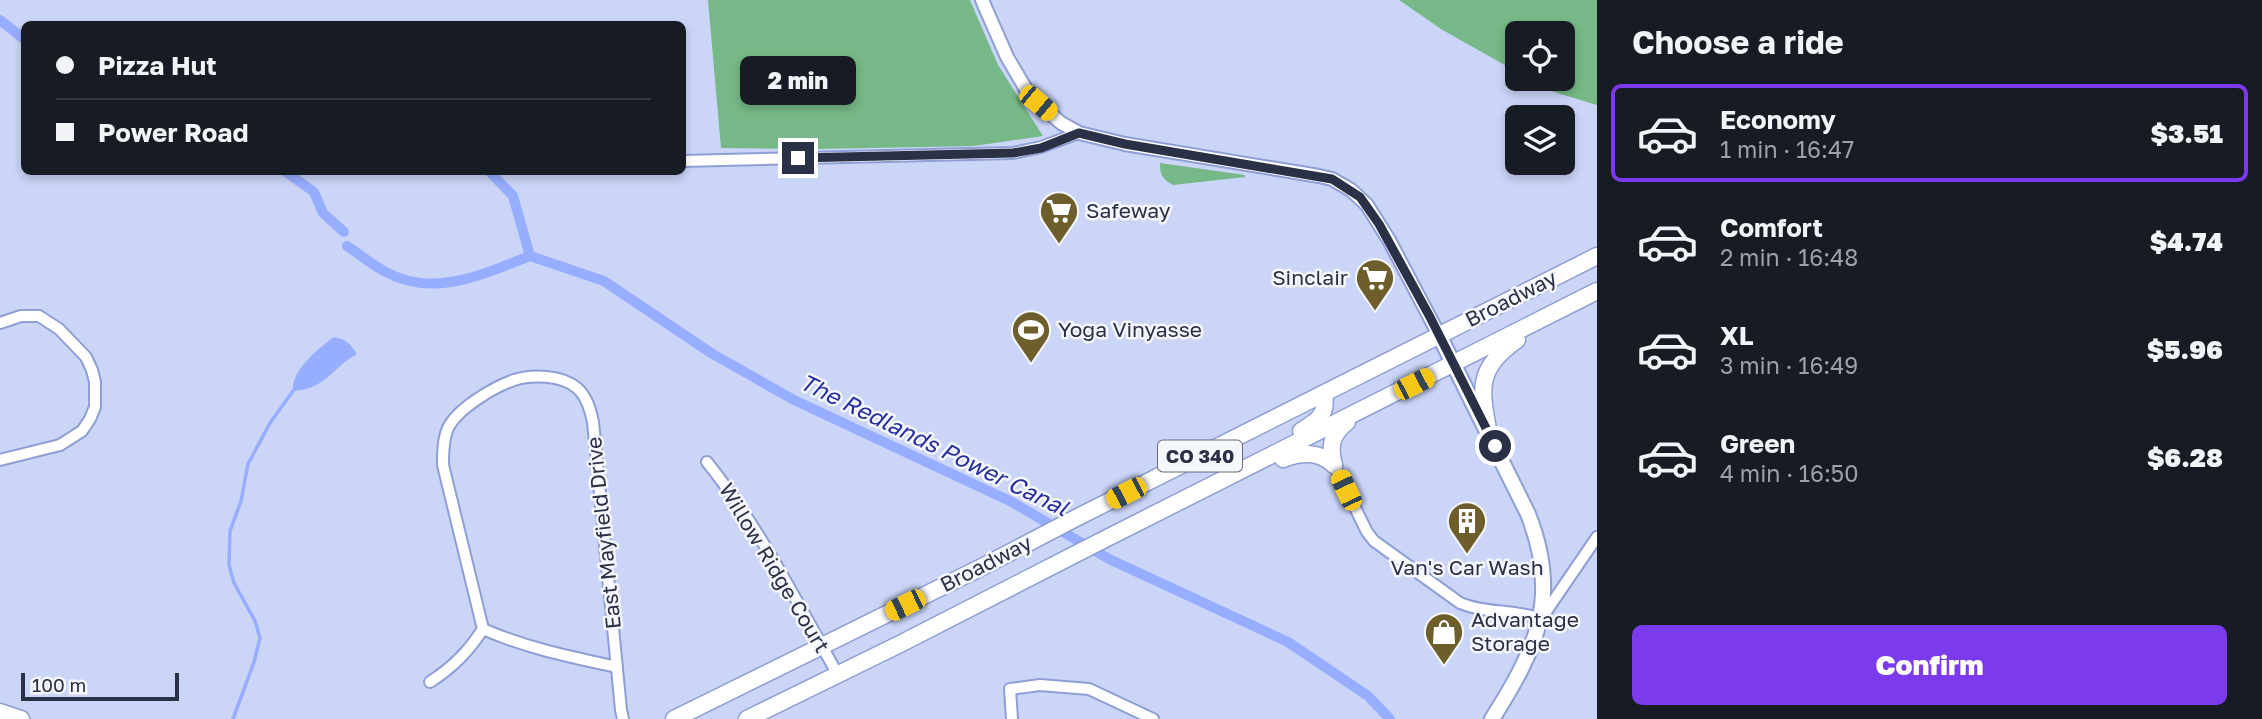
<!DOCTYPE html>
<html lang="en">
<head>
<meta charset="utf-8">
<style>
  :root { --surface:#171b24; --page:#20242c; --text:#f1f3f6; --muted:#9ea1a6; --line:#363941; --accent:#7c3aed }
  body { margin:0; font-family:"Golos Text",sans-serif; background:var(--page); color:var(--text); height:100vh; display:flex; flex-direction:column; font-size:26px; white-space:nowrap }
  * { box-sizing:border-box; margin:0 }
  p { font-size:23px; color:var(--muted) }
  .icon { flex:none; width:38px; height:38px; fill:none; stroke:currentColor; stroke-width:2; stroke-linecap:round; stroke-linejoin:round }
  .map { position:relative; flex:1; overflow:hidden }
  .sheet { display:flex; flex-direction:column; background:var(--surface); width:665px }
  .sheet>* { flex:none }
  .guide { position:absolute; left:21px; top:21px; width:665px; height:154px; border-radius:10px; box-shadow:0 4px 10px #0003; display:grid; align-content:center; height:154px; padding:0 35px; background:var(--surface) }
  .buttons { position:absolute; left:1505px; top:21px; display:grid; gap:14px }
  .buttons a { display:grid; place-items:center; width:70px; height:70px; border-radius:10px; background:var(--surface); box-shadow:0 4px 10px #0003; font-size:35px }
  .scale { position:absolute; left:21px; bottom:18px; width:158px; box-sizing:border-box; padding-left:7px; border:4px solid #2a3046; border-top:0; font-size:19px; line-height:24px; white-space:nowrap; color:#2a3046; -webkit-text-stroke:5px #f5f7fc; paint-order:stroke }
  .end { position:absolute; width:32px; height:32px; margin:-16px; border:9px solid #2a3046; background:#fff; box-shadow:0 0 0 4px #fff }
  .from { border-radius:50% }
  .bubble { position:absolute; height:49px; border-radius:10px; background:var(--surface); box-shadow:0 4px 10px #0003; font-size:23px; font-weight:800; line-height:49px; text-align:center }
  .car { position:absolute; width:21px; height:42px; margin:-21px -10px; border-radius:9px; box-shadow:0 0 5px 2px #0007; background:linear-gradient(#f5c518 24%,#345 0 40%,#f5c518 0 76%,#345 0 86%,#f5c518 0) }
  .guide b { display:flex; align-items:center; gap:24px; height:66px; font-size:26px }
  .guide b+b { border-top:2px solid var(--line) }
  .guide i { width:18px; height:18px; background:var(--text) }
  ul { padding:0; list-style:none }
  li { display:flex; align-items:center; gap:21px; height:98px; margin:0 14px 10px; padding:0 21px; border:4px solid transparent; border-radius:10px }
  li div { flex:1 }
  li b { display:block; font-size:26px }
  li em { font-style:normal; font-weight:800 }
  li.active { border-color:var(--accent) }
  li>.icon { width:63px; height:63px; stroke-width:1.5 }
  h2 { padding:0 35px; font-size:32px; line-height:84px }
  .primary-button { display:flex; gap:14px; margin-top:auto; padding:14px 35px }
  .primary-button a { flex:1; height:80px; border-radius:10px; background:var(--accent); color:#fff; font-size:28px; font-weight:800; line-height:80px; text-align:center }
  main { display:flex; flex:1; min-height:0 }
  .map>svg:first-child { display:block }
  .green { fill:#76b887 }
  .water { fill:#97adff }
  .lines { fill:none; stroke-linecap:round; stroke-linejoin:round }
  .stream { stroke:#97adff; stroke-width:3.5 }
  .canal { stroke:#97adff; stroke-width:10 }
  .minor-casing { stroke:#8f9fd5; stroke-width:14 }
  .tertiary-casing { stroke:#8f9fd5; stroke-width:16 }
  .secondary-casing { stroke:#8f9fd5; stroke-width:18 }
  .primary-casing { stroke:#8f9fd5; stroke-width:19 }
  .minor { stroke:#fff; stroke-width:10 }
  .tertiary { stroke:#fff; stroke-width:12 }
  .secondary { stroke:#fff; stroke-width:14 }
  .primary { stroke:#fff; stroke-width:16 }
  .route { stroke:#2a3046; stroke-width:9 }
  .labels { text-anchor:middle; stroke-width:5; stroke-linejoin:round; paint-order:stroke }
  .shield { fill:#f5f7fc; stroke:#676c7d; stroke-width:2 }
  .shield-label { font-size:19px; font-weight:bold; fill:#2a3046 }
  .poi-label { font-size:21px; fill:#2a3046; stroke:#f5f7fc; text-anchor:start }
  .street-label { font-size:21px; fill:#2a3046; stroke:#f5f7fc }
  .water-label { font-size:23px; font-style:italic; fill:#282fa1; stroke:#f5f7fc }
</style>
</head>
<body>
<main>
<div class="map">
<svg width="1597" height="719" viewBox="0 0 1597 719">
  <rect width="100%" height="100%" fill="#cad5f7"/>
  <!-- green -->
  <g class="green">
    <polygon points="708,0 970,0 998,65 1043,136 974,146 819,149 721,148"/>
    <polygon points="1399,0 1597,0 1597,105 1554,92 1530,79 1563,79 1563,33 1517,33 1517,72 1441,29"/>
    <path d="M1160,163L1245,175V177L1173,185C1162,179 1160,175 1160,163Z"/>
  </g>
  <!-- water -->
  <path class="water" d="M334,337C345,339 351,344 357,354C331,368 327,389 293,391C291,370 318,349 334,337Z"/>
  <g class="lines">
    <!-- stream -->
    <polyline class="stream" points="233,719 254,662 260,638 255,621 234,583 229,565 230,531 241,501 248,464 270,423 293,391"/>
    <!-- canal -->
    <g class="canal">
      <polyline points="0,20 24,39"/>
      <polyline points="286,172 314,192 323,213 344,232"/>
      <polyline points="490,172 513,196 530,256"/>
      <path d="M347,246C359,254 371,264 384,271C433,299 483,274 530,256L604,281L711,353L794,400L1012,502L1109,559L1288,642L1368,696L1390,719"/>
    </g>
    <!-- minor casing -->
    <g class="minor-casing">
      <g id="minor">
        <polyline points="682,161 1013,153 1041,147 1079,133"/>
        <polyline points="0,323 21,316 39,316 59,329 86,357 92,370 95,382 95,407 90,419 82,431 60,445 0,460"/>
        <path d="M707,462C759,527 797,602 838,675"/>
        <path d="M1334,465L1367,532L1374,541L1460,603C1486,614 1514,609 1541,619L1597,537"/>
        <path d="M483,629L443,465C443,453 443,439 448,428C458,408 494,387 514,380C532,374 562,375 577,388C587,397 590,409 593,422L621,710L623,719"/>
        <path d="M483,629C526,648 571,657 617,667"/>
        <path d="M430,682C453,667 468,652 483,629"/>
        <polyline points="1012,719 1010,689 1040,685 1089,689 1153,719"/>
      </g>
    </g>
    <!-- tertiary casing -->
    <g class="tertiary-casing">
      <polyline id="tertiary" points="982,0 1007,57 1027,91 1038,103 1061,123 1079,133 1125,144 1319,176 1332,179 1351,190 1367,205 1389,240 1439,335"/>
    </g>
    <!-- secondary casing -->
    <g class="secondary-casing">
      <path id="secondary" d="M1439,335L1528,514C1561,597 1537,648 1492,719"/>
    </g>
    <!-- primary casing -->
    <g class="primary-casing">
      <g id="primary">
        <path d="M1301,431C1317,421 1328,415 1324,394"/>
        <path d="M1489,435C1481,390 1475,369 1517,340"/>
        <path d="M1283,459C1302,452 1319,451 1334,465"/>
        <path d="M1334,465C1329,446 1331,435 1347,422"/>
        <polyline points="0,712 21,719"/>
        <polyline points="674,719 982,567 1076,518 1597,256"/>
        <polyline points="747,719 900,644 1105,539 1597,291"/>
      </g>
    </g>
    <!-- minor -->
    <use href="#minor" class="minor"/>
    <!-- tertiary -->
    <use href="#tertiary" class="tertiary"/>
    <!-- secondary -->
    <use href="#secondary" class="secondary"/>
    <!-- primary -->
    <use href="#primary" class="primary"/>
  </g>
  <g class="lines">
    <!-- route -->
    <polyline class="route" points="798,158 1013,153 1041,148 1079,133 1125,144 1332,179 1360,197 1379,224 1430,317 1495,446"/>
  </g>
  <!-- icons -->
  <defs>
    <g id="supermarket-pin" transform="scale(2.0125)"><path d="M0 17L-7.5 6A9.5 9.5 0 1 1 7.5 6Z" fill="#6e5e2c" stroke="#f5f7fc"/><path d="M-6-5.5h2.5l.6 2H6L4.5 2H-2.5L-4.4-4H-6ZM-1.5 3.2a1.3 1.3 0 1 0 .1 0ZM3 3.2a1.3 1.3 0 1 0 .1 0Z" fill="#fff"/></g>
    <g id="stadium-pin" transform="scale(2.0125)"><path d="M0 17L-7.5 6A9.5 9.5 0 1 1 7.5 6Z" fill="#6e5e2c" stroke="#f5f7fc"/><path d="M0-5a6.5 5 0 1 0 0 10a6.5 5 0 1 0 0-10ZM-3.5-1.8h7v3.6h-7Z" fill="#fff"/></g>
    <g id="building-pin" transform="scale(2.0125)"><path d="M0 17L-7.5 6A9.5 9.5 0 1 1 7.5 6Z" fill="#6e5e2c" stroke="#f5f7fc"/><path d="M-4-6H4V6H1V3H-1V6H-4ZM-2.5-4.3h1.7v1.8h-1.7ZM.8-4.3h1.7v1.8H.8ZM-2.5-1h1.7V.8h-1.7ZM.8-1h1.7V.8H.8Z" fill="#fff"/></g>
    <g id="shop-pin" transform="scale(2.0125)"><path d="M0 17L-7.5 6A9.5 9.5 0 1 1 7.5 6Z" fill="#6e5e2c" stroke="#f5f7fc"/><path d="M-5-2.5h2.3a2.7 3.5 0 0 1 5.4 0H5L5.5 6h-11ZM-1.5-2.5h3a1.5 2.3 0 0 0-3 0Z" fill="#fff"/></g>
  </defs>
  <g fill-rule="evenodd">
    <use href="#supermarket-pin" x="1059" y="211"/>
    <use href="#supermarket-pin" x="1375" y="278"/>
    <use href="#stadium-pin" x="1031" y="330"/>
    <use href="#building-pin" x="1467" y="521"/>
    <use href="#shop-pin" x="1444" y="632"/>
  </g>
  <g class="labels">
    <!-- shield labels -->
    <rect class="shield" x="1158" y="440.5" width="84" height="31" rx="5"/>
    <g class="shield-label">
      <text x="1200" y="463">CO 340</text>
    </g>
    <!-- poi labels -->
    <g class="poi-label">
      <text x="1086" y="218">Safeway</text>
      <text x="1348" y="285" text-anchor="end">Sinclair</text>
      <text x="1058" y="337">Yoga Vinyasse</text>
      <text x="1467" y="575" text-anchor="middle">Van's Car Wash</text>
      <text x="1471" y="627">Advantage<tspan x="1471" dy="24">Storage</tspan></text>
    </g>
    <!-- street labels -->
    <g class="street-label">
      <text transform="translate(1511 299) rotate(-27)" y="7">Broadway</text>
      <text transform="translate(604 533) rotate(-96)" y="7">East Mayfield Drive</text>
      <text transform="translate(986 564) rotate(-27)" y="7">Broadway</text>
      <text transform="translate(774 568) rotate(59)" y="7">Willow Ridge Court</text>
    </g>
    <!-- water labels -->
    <g class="water-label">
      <text transform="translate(934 445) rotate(26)" y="8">The Redlands Power Canal</text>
    </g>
  </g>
</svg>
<div class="buttons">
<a><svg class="icon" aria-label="locate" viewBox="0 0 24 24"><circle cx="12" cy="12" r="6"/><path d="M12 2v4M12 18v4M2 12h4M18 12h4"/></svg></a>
<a><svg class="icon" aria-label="layers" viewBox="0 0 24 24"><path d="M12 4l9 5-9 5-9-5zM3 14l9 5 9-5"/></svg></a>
</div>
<div class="scale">100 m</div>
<i class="end from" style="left:1495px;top:446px"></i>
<i class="end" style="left:798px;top:158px"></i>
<div class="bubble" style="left:740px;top:56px;width:116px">2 min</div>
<i class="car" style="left:1038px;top:103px;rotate:130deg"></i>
<i class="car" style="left:1414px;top:384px;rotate:63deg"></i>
<i class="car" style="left:1346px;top:490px;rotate:335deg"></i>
<i class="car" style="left:1126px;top:493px;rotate:243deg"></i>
<i class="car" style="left:905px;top:605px;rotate:244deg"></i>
<div class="guide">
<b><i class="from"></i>Pizza Hut</b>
<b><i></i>Power Road</b>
</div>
</div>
<section class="sheet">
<h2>Choose a ride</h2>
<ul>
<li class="active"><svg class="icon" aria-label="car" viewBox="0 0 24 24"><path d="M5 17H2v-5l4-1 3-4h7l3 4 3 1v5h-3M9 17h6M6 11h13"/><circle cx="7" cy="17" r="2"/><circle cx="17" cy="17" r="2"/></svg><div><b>Economy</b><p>1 min · 16:47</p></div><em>$3.51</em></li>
<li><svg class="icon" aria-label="car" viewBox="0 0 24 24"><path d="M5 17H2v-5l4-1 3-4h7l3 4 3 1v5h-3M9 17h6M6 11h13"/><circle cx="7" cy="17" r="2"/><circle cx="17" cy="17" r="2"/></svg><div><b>Comfort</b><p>2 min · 16:48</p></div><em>$4.74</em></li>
<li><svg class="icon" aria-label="car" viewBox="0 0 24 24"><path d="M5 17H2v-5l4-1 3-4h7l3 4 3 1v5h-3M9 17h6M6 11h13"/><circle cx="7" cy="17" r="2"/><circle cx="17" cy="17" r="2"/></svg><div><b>XL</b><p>3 min · 16:49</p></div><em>$5.96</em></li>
<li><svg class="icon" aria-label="car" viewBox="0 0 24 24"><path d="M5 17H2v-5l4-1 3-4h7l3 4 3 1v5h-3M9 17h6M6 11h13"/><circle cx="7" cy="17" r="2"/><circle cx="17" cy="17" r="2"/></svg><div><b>Green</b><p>4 min · 16:50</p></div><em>$6.28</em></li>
</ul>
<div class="primary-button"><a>Confirm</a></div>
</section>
</main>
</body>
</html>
